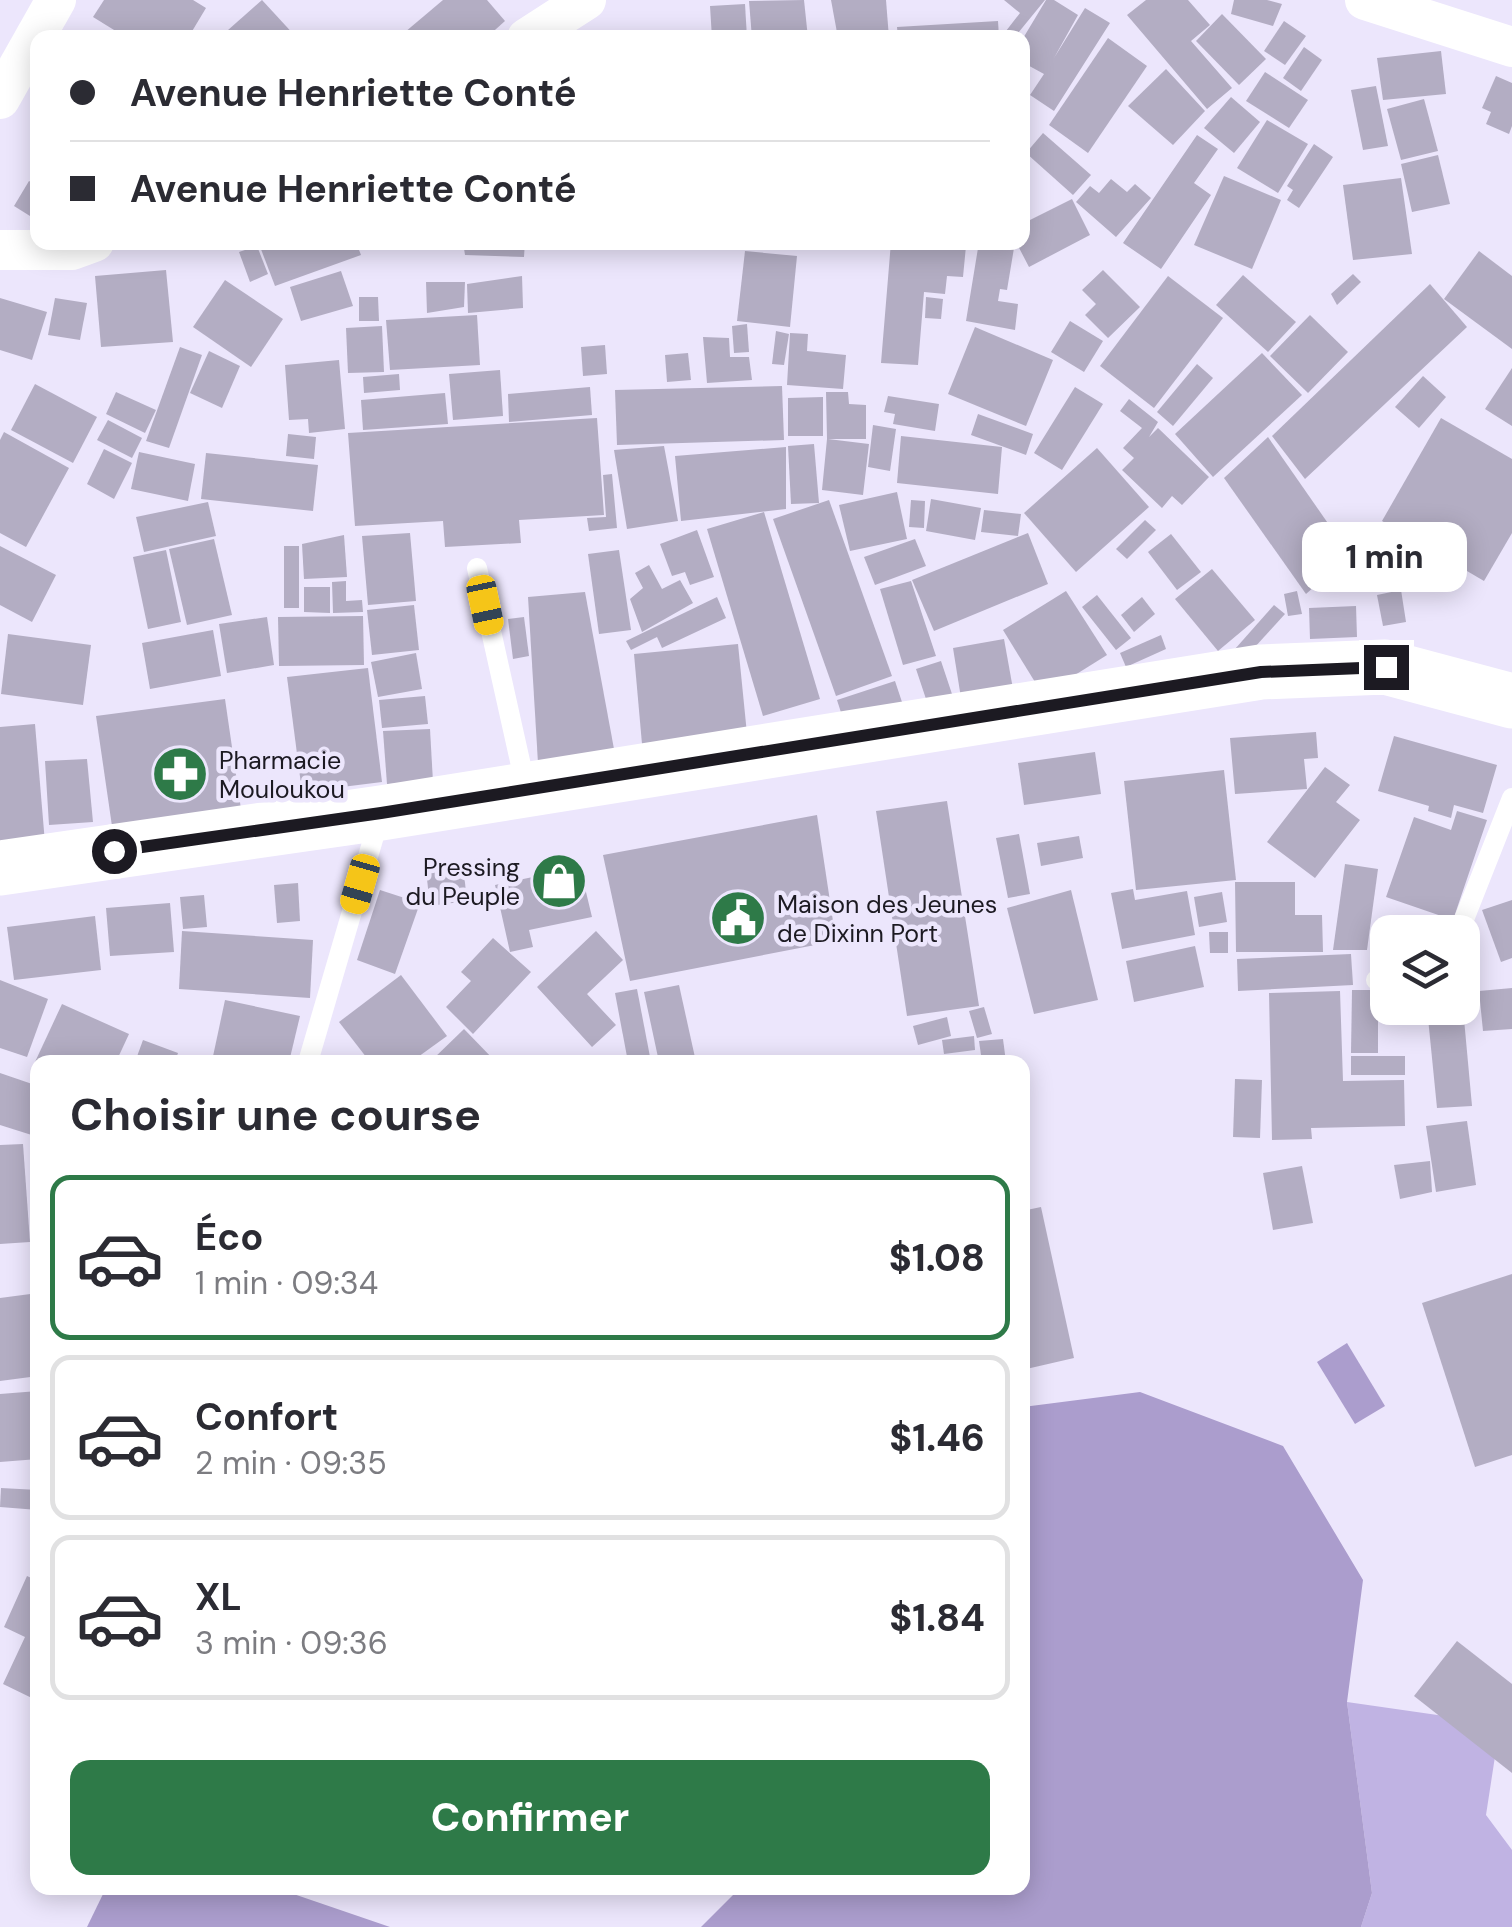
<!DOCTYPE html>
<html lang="fr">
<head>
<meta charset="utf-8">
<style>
  :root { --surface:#fff; --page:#f7f7f7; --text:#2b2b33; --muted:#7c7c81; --line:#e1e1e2; --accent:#2e7a48 }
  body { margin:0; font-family:"DM Sans",sans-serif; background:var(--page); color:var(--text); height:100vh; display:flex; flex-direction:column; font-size:38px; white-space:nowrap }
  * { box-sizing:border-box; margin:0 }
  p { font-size:32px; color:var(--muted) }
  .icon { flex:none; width:55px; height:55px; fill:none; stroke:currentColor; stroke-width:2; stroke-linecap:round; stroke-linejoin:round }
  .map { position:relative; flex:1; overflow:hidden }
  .sheet { position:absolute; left:30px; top:1055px; width:1000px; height:840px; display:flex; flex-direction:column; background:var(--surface); border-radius:20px; box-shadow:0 5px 25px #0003 }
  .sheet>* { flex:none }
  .top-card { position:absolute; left:30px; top:30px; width:1000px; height:220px; border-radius:20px; box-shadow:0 5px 25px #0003; display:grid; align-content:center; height:220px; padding:0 40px; background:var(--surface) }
  .buttons { position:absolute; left:1370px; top:915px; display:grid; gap:20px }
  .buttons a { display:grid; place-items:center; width:110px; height:110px; border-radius:20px; background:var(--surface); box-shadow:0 5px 25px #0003; font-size:50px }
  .end { position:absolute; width:45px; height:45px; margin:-22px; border:12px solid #1c1a22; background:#fff; box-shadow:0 0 0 5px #fff }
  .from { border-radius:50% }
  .bubble { position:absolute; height:70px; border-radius:20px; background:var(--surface); box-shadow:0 5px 25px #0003; font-size:32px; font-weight:800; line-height:70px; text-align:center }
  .car { position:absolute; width:30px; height:60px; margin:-30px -15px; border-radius:12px; box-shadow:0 0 8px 2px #0007; background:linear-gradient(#f5c518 24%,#345 0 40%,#f5c518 0 76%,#345 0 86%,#f5c518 0) }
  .top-card b { display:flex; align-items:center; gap:35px; height:95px; font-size:38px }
  .top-card b+b { border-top:2px solid var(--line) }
  .top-card i { width:25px; height:25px; background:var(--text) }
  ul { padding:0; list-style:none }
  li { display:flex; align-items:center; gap:30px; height:165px; margin:0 20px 15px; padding:0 20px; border:5px solid var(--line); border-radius:20px }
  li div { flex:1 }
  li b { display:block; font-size:38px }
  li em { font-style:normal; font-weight:800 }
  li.selected { border-color:var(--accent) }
  li>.icon { width:90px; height:90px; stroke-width:1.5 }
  h2 { padding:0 40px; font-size:45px; line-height:120px }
  .primary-button { display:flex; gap:20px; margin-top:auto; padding:20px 40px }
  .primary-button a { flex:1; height:115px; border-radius:20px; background:var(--accent); color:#fff; font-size:40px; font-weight:800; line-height:115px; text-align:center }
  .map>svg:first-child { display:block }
  .forest { fill:#c0b3e3 }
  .water { fill:#ab9dcd }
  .building { fill:#b3adc3 }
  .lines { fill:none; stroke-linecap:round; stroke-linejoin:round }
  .lane { stroke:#fff; stroke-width:20 }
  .street { stroke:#fff; stroke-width:40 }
  .secondary { stroke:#fff; stroke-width:55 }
  .route { stroke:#1c1a22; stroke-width:12 }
  .labels { text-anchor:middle; stroke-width:9; stroke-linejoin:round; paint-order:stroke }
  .poi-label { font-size:25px; fill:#1c1a22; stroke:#ece6fc; text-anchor:start }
</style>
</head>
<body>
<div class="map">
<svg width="1512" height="1927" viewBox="0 0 1512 1927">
  <rect width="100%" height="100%" fill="#ece6fc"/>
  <!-- forest -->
  <polygon class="forest" points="1347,1702 1500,1724 1486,1815 1512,1850 1512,1927 1361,1927 1372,1893"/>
  <!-- water -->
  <g class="water">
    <polygon points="1347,1343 1385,1406 1355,1424 1317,1362"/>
    <polygon points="1140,1392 1283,1446 1363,1580 1347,1702 1372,1893 1361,1927 701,1927 740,1888 1022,1888 1023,1407"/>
    <polygon points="109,1888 276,1888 390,1927 87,1927 104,1892"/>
  </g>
  <!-- building -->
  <g class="building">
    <polygon points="104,0 193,0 206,8 188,38 127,38 93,17"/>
    <polygon points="262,0 297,38 219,38"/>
    <polygon points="443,0 487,0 505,21 486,38 398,38"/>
    <polygon points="804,0 808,38 752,38 749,1"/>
    <polygon points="831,0 886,0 889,38 838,38"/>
    <polygon points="1004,0 1045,0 1014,38 1006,31 1020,13"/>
    <polygon points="1046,0 1054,0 1078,15 1054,58 1085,8 1110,23 1054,111 1030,95 1044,74 1022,62 1022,40"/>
    <polygon points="1146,0 1188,0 1210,25 1191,41 1232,88 1207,109 1127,15"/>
    <polygon points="1234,0 1267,0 1282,4 1273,26 1231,14"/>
    <polygon points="745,4 747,38 712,38 710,6"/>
    <polygon points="1222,14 1266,59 1239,85 1196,41"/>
    <polygon points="998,21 999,38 898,38 897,27"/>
    <polygon points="1284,21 1306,36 1285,65 1264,51"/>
    <polygon points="1108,38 1147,66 1088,153 1049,125"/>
    <polygon points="1304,47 1322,60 1301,91 1283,78"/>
    <polygon points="1441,51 1446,94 1383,100 1377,58"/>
    <polygon points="1166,69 1205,111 1173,145 1128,106"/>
    <polygon points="1265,72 1308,100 1289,128 1246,101"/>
    <polygon points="1496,76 1512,83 1512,126 1509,134 1486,124 1491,112 1482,108"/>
    <polygon points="1376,86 1388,146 1363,150 1351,90"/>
    <polygon points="1231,97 1260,122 1234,153 1204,128"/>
    <polygon points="1424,99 1438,151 1401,160 1387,109"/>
    <polygon points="1267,120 1308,144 1278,193 1237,168"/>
    <polygon points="1043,133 1091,175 1073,195 1026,153"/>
    <polygon points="1197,135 1218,149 1194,183 1211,195 1161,269 1123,243"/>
    <polygon points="1314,144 1333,157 1299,208 1287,200 1293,190 1287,186"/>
    <polygon points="1438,155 1450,204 1412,212 1401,164"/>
    <polygon points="1224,176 1281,200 1252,269 1194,245"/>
    <polygon points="1401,178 1412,254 1353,260 1343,185"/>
    <polygon points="1111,179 1127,192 1135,184 1151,198 1116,237 1076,202 1090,186 1099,193"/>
    <polygon points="29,181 38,186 38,221 14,206"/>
    <polygon points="1072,199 1090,235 1029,267 1016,242 1022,242 1022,224"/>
    <polygon points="356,242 361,255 275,286 259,244"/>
    <polygon points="463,242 525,242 524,257 465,255"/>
    <polygon points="891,242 966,246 963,277 947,276 945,294 924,292 918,365 881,363"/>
    <polygon points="979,242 1015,242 1007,290 1000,289 998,301 1018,304 1015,330 966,321"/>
    <polygon points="257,246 268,274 250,282 239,252"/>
    <polygon points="745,251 797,256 790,327 737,321"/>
    <polygon points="1479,251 1512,276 1512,349 1444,299"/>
    <polygon points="166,270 173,342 101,347 95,276"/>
    <polygon points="1103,270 1140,307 1108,338 1085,315 1096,304 1082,290"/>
    <polygon points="341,271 353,306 301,321 290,287"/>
    <polygon points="1353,274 1361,282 1337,305 1331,294"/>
    <polygon points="1243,275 1296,322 1268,352 1216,305"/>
    <polygon points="522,276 523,308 468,313 467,284"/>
    <polygon points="1168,276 1223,318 1154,408 1100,366"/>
    <polygon points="225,280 283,319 251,367 193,327"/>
    <polygon points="426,282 465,282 464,307 427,313"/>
    <polygon points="1430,284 1467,327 1305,479 1272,436"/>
    <polygon points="359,297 378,297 379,321 359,321"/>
    <polygon points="926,297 943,299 941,319 925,318"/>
    <polygon points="0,298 47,312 32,360 0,350"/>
    <polygon points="55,298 87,303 80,340 48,335"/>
    <polygon points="477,315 480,365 390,370 386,320"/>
    <polygon points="1310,315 1348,352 1308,393 1270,356"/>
    <polygon points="1070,321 1103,341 1084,372 1051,352"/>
    <polygon points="747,324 749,352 734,353 732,326"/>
    <polygon points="382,326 384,372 348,373 346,328"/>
    <polygon points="975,327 1053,360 1026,426 948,394"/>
    <polygon points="776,331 789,334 784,365 772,364"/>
    <polygon points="790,333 808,334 807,351 846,355 843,389 787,385"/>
    <polygon points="703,337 729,338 730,357 749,357 752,380 707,383"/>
    <polygon points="605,345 607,374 583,376 581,347"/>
    <polygon points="180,347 202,355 169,448 146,441"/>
    <polygon points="209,351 240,366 222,408 190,393"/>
    <polygon points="688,353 691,380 667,382 665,355"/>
    <polygon points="1262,353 1302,395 1213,477 1175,434"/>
    <polygon points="339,360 345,429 309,433 308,419 289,420 285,365"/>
    <polygon points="1197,364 1213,378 1173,426 1157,412"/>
    <polygon points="1512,368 1512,426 1485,409"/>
    <polygon points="500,370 503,416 453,420 449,374"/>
    <polygon points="399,374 400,390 364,393 363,377"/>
    <polygon points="1423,376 1446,397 1419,428 1395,407"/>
    <polygon points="35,384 97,417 73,463 11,430"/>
    <polygon points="782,386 784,440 617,445 615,390"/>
    <polygon points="590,387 592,415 509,422 508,394"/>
    <polygon points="1075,387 1103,404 1062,470 1034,453"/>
    <polygon points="116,392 156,410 145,433 106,414"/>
    <polygon points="826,392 848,392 849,404 866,405 866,439 828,439 869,444 863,495 822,490 827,439"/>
    <polygon points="445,393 448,424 363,430 361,400"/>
    <polygon points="888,396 939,404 935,431 893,424 895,414 884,412"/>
    <polygon points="823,397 823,436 788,436 788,398"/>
    <polygon points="1129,399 1158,422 1149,437 1158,428 1209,477 1182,505 1172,496 1162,508 1122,470 1134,458 1123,448 1142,428 1120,411"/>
    <polygon points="978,414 1033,434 1026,455 971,435"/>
    <polygon points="597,418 604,515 519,520 521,543 445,547 443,521 355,526 348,433"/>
    <polygon points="1441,418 1512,459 1512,533 1484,581 1382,521"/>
    <polygon points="108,420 142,438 132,458 97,440"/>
    <polygon points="873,425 896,429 890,471 868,467"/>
    <polygon points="4,432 69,468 26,547 0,533 0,440"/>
    <polygon points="288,434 316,437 314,459 286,456"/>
    <polygon points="901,436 1002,447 998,494 897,483"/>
    <polygon points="1268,437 1350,555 1306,594 1224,478"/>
    <polygon points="814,444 819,503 791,504 788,446"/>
    <polygon points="664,446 678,521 627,529 614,450"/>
    <polygon points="786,447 786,509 681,521 675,456"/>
    <polygon points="1097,448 1149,507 1076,572 1024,513"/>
    <polygon points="104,449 132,463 114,499 87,484"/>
    <polygon points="139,452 195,464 188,501 131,489"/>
    <polygon points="206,453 318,465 313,511 201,499"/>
    <polygon points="612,474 617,528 589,531 587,518 606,517 603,475"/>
    <polygon points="897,492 907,539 850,551 839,505"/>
    <polygon points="931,499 981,508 975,540 926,531"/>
    <polygon points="829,500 892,676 836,696 773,519"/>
    <polygon points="911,500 925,501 924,528 909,527"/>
    <polygon points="208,502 216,536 144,552 136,517"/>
    <polygon points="984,510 1021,514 1018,536 981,532"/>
    <polygon points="764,512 820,699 763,716 707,529"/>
    <polygon points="1145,520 1156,530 1127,559 1116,549"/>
    <polygon points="697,530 714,577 690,585 685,572 672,576 660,544"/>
    <polygon points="410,533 416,601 368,605 362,536"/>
    <polygon points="1028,533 1048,584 934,631 912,580"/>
    <polygon points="1171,534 1201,572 1177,590 1148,552"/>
    <polygon points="344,535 347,577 304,579 302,544"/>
    <polygon points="214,539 232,615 187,625 169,549"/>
    <polygon points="915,539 926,566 875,585 864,557"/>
    <polygon points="0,546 56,575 32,622 0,605"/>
    <rect x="284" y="546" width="15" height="62"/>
    <polygon points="166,550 181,622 148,629 133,557"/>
    <polygon points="619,550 631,630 599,634 588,554"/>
    <polygon points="649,565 662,589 680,580 693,603 642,632 630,599 643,588 635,573"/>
    <polygon points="1212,569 1255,620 1218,651 1175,599"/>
    <polygon points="346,581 346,601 362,600 363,612 333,613 332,582"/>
    <polygon points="911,581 936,656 903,665 880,589"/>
    <polygon points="304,587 330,587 330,613 304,612"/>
    <polygon points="1401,590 1406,622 1383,626 1377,595"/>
    <polygon points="1066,591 1107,655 1043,695 1003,630"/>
    <polygon points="1297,591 1302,614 1288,616 1284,594"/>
    <polygon points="585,592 614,749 538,763 528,597"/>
    <polygon points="1097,595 1131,638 1116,650 1082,607"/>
    <polygon points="717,597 726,618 662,648 657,637 631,650 626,641"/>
    <polygon points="1142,597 1155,614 1134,632 1121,615"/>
    <polygon points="414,605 419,650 372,655 367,610"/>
    <polygon points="1274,605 1285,614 1245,658 1235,649"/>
    <polygon points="1356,606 1357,637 1310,639 1309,608"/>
    <polygon points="363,616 364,665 279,666 278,617"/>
    <polygon points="267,617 274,665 227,673 219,624"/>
    <polygon points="524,617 529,656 513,659 508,619"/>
    <polygon points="213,630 221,676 150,689 142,643"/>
    <polygon points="8,634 91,645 83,705 1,694"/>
    <polygon points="1161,635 1166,649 1126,667 1120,653"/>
    <polygon points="1004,639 1013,689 961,698 953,648"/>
    <polygon points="738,644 747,734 642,744 634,654"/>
    <polygon points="416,653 422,689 378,697 371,662"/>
    <polygon points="941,661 955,703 930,711 916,669"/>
    <polygon points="368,668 382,782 302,792 287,677"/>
    <polygon points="895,681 903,705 845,725 837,700"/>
    <polygon points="425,696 428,724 382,728 379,700"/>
    <polygon points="225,699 242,816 113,833 96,716"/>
    <polygon points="35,724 45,843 0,846 0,727"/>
    <polygon points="430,729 433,782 387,784 383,731"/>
    <polygon points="1316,732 1318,758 1304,759 1307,789 1235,794 1230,738"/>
    <polygon points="1394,736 1497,765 1483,813 1454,805 1451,818 1428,811 1429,806 1378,791"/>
    <polygon points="1095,752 1101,794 1024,805 1018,763"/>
    <polygon points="87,759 93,822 49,825 45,761"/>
    <polygon points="1325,767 1350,785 1336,802 1360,820 1315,878 1267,842"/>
    <polygon points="1224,770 1236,880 1136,890 1124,781"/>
    <polygon points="947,801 979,1006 907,1016 876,811"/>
    <polygon points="1457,811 1487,820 1453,920 1386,897 1414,817 1451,830"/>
    <polygon points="817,815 836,941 630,981 603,855"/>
    <polygon points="1019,834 1030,894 1008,898 996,838"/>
    <polygon points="1079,836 1083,858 1041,866 1037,843"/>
    <polygon points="1345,864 1378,869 1367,950 1333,950"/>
    <polygon points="463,865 467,901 430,906 426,870"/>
    <polygon points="580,867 592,917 529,930 533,947 510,952 495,885"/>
    <polygon points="1235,882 1295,882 1295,915 1322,915 1323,952 1236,952"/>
    <polygon points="298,883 300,921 277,923 274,885"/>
    <polygon points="1133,889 1135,900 1187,891 1195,935 1122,949 1111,893"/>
    <polygon points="380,890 420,903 395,974 357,960"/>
    <polygon points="1071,890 1098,1000 1034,1014 1007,908"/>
    <polygon points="1222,892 1227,922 1199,927 1194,897"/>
    <polygon points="204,895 207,927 183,929 180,897"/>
    <polygon points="1512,900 1512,958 1501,962 1482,910"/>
    <polygon points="170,903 174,952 110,956 106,908"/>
    <polygon points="95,916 101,970 14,980 7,927"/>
    <polygon points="1402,918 1453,931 1453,932 1398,932"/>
    <polygon points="182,931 313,940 310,998 179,989"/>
    <polygon points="596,931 623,960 587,994 616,1025 592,1047 537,987"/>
    <polygon points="1209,932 1228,932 1228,953 1210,953"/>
    <polygon points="493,938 531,972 473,1034 446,1007 471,981 461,972"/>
    <polygon points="1195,946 1204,987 1134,1002 1126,961"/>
    <polygon points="1351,954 1353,985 1238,991 1237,959"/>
    <polygon points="401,975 447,1036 411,1062 370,1062 339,1022"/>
    <polygon points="0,980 48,999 27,1057 0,1048"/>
    <polygon points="679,985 696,1062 659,1062 644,992"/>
    <polygon points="1512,988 1512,1029 1483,1031 1479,991"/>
    <polygon points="637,989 651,1062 628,1062 615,993"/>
    <polygon points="1352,990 1378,990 1378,1053 1351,1053"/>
    <polygon points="1340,991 1343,1081 1404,1080 1405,1126 1311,1128 1312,1139 1272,1140 1269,993"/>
    <polygon points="225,1000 300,1016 289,1062 212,1061"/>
    <polygon points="62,1004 129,1034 116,1062 35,1062"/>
    <polygon points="984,1007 992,1034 977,1038 969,1011"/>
    <polygon points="1427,1008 1463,1008 1472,1106 1437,1108"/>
    <polygon points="947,1017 951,1036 918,1045 913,1026"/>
    <polygon points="464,1029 496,1062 430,1062"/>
    <polygon points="974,1036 975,1050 944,1054 942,1040"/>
    <polygon points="1003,1039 1006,1062 982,1062 979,1041"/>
    <polygon points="143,1040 178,1053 175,1062 135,1062"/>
    <rect x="1351" y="1056" width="54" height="19"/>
    <polygon points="0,1073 38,1086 38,1137 0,1125"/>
    <polygon points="1235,1079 1262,1080 1260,1138 1233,1137"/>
    <polygon points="1467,1121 1476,1185 1436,1192 1426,1126"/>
    <polygon points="23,1144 30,1242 0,1244 0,1145"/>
    <polygon points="1430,1161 1432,1192 1400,1199 1394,1165"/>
    <polygon points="1302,1166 1313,1223 1273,1230 1263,1173"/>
    <polygon points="1041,1207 1074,1358 1022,1370 1022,1211"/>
    <polygon points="1512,1274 1512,1455 1475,1467 1422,1303"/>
    <polygon points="38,1293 38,1376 0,1381 0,1298"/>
    <polygon points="38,1391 38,1459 0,1462 0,1394"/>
    <polygon points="1,1488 38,1490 38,1510 0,1507"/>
    <polygon points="27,1576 38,1581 38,1701 3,1684 25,1637 4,1627"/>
    <polygon points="1457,1641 1512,1684 1512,1773 1414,1696"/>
  </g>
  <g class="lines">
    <!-- lane -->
    <g class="lane">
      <polyline points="477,568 526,788"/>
      <polyline points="1459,932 1512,798"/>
      <polyline points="1376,980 1388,980"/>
      <polyline points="308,1062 379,819"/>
    </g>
    <!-- street -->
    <g class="street">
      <polyline points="1365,0 1512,47"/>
      <polyline points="527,38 586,0"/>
      <polyline points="0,99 56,0"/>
      <polyline points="0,250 72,250 94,242"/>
    </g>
    <!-- secondary -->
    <polyline class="secondary" points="0,868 381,813 1261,672 1385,667 1512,701"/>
  </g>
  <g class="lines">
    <!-- route -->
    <polyline class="route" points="114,851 381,813 1261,672 1386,667"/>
  </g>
  <!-- icons -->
  <defs>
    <g id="pharmacy-disc" transform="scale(2.875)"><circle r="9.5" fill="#2e7a48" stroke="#ece6fc"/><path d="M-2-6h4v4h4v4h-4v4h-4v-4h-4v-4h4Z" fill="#fff"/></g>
    <g id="shop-disc" transform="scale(2.875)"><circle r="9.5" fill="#2e7a48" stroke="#ece6fc"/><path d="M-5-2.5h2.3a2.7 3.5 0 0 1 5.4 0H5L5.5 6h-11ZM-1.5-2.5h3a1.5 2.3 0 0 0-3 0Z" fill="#fff"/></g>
    <g id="civic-disc" transform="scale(2.875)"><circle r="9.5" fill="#2e7a48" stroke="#ece6fc"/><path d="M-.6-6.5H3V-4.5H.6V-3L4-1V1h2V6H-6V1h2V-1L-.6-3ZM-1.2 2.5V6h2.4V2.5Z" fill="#fff"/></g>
  </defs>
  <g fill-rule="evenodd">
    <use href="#pharmacy-disc" x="180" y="774"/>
    <use href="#shop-disc" x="559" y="881"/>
    <use href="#civic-disc" x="738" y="918"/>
  </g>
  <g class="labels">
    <!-- poi labels -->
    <g class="poi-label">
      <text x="219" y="769">Pharmacie<tspan x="219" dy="29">Mouloukou</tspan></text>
      <text x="520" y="876" text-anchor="end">Pressing<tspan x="520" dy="29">du Peuple</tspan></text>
      <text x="777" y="913">Maison des Jeunes<tspan x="777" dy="29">de Dixinn Port</tspan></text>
    </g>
  </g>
</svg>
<div class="buttons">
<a><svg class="icon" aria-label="layers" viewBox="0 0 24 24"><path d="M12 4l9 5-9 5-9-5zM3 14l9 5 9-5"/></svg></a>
</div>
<i class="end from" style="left:114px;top:851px"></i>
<i class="end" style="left:1386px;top:667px"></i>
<div class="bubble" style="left:1302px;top:522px;width:165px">1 min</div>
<i class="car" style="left:485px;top:605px;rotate:168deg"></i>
<i class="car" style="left:360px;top:884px;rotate:196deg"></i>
<div class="top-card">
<b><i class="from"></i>Avenue Henriette Conté</b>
<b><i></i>Avenue Henriette Conté</b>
</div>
<section class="sheet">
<h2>Choisir une course</h2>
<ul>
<li class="selected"><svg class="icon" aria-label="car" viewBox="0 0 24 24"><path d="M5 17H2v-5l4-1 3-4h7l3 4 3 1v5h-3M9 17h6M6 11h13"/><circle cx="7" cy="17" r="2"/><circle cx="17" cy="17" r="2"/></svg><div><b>Éco</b><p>1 min · 09:34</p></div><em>$1.08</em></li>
<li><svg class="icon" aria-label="car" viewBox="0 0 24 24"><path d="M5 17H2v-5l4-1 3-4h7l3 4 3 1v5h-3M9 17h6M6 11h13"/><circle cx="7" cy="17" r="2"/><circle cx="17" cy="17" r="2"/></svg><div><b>Confort</b><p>2 min · 09:35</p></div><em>$1.46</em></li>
<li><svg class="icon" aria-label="car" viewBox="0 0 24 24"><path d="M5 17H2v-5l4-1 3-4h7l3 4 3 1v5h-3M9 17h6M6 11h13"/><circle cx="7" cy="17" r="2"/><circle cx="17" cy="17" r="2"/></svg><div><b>XL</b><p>3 min · 09:36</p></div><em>$1.84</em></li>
</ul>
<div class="primary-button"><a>Confirmer</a></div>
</section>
</div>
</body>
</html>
